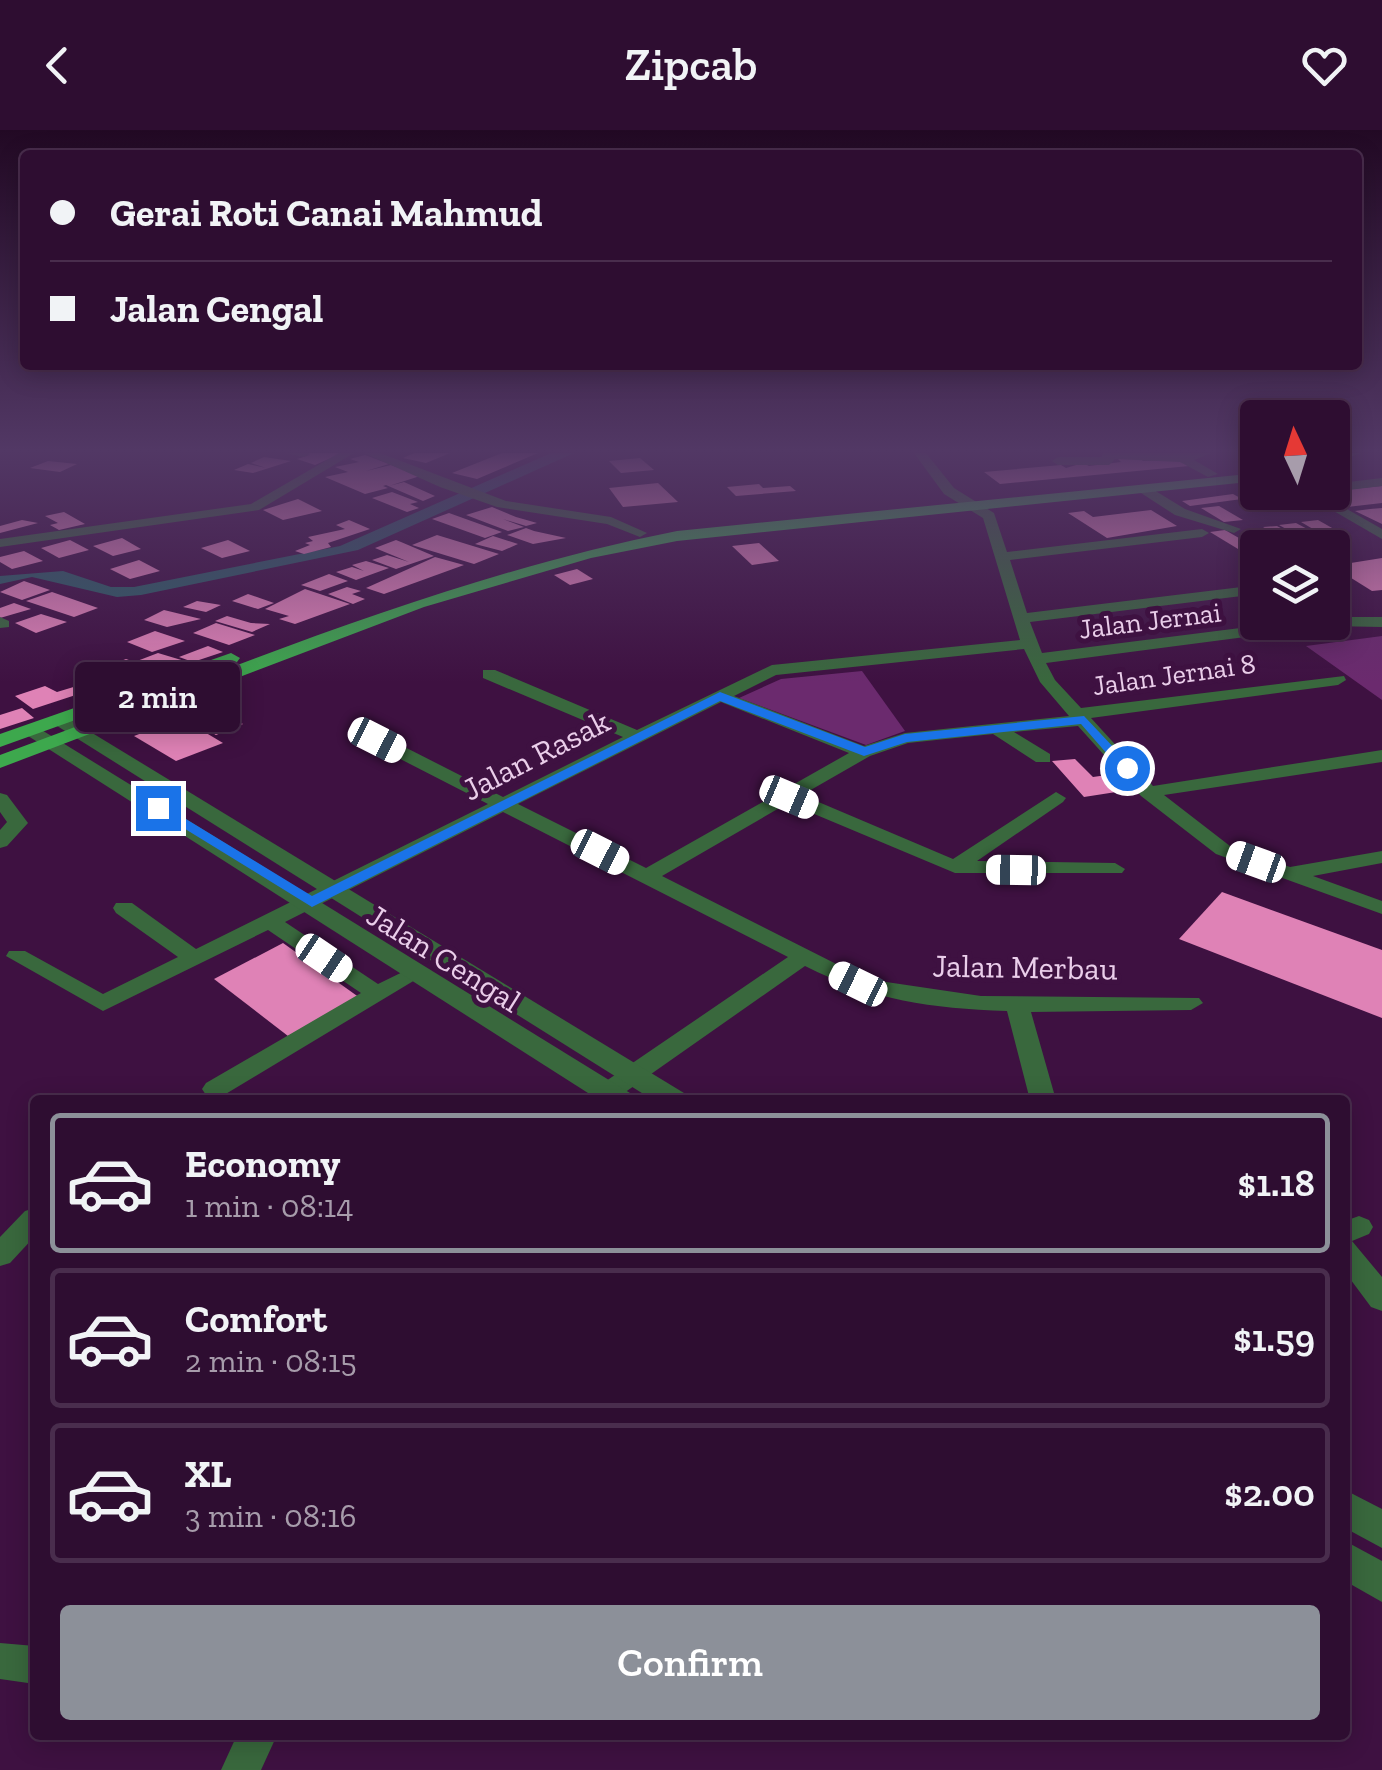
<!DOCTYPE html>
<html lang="en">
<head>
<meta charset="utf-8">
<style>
  :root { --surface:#2e0d31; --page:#3a1b3d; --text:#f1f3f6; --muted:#a79cab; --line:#492d4d; --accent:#8c9099 }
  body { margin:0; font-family:"Zilla Slab",serif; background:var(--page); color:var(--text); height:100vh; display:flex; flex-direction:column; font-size:38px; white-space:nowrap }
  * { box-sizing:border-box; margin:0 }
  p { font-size:32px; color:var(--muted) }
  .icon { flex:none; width:55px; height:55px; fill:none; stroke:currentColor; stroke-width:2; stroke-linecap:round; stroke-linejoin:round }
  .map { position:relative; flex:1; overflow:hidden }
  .drawer { position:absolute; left:30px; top:965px; width:1320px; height:645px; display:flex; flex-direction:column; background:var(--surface); border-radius:10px; box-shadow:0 5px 25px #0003,0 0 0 2px var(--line) }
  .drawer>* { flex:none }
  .guide { position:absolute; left:20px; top:20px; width:1342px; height:220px; border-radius:10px; box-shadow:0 5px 25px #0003,0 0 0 2px var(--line); display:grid; align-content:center; height:220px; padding:0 30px; background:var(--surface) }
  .needle { width:65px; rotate:356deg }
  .tools { position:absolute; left:1240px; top:270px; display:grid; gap:20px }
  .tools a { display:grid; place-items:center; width:110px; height:110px; border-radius:10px; background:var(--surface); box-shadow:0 5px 25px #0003,0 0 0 2px var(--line); font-size:50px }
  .end { position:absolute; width:45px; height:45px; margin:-22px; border:12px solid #1a73e8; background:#fff; box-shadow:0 0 0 5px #fff }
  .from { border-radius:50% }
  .bubble { position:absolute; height:70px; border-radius:10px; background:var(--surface); box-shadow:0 5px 25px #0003,0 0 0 2px var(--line); font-size:32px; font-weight:600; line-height:70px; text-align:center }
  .car { position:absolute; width:30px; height:60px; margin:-30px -15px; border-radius:12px; box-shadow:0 0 8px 2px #0007; background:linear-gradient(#fff 24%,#345 0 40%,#fff 0 76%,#345 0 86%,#fff 0) }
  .guide b { display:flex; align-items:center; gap:35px; height:95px; font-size:38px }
  .guide b+b { border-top:2px solid var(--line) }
  .guide i { width:25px; height:25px; background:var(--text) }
  ul { padding:18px 0 0; list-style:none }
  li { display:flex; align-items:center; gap:30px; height:140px; margin:0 20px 15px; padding:0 10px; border:5px solid var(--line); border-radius:10px }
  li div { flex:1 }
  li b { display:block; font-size:38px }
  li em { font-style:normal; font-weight:600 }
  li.on { border-color:var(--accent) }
  li>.icon { width:90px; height:90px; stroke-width:1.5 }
  .button { display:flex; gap:20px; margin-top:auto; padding:20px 30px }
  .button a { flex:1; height:115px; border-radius:10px; background:var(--accent); color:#fff; font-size:40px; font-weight:600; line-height:115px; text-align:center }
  header { display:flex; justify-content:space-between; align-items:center; height:130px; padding:0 30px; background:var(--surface); font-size:45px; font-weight:600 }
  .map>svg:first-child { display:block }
  .green { fill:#6b2a6e }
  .water { fill:#2d5d63 }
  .building { fill:#df82b6 }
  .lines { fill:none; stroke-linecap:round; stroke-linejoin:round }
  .minor { fill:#39683d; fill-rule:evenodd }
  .tertiary { fill:#39683d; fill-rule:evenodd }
  .primary { fill:#3da84d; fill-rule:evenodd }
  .route { fill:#1a73e8 }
  .labels { text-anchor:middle; stroke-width:10; stroke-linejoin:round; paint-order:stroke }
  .far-street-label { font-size:28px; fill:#eaceea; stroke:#3e1141 }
  .street-label { font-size:32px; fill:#eaceea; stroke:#3e1141 }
</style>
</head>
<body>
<header><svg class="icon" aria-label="back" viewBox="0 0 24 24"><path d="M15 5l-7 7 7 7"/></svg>Zipcab<svg class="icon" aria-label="heart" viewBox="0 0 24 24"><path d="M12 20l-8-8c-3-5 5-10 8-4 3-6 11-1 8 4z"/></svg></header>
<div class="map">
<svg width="1382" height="1640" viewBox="0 0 1382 1640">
  <rect width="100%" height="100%" fill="#3e1141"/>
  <!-- green -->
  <g class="green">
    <polygon points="1382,506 1382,570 1306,516"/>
    <polygon points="862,541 905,601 866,615 739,568 781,549"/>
  </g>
  <!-- water -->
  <polygon class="water" points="551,323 574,323 358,420 141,465 117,467 32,447 0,454 0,446 63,441 111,457 134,457 340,416"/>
  <!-- building -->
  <g class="building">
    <polygon points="306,323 342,323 315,335 297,329 310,325"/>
    <polygon points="414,323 450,323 426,333 403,328"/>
    <polygon points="502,323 538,323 477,349 452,343"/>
    <polygon points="365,325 389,334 366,341 391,335 420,346 389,356 404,352 435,366 423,371 386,355 383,356 388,358 365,364 325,347 348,342 335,337 359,332 350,329"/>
    <polygon points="1138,326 1143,331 1179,330 1189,336 1000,354 984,342 1061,335 1066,338 1083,333 1089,336 1121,332 1116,327"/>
    <polygon points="264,327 291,331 253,343 234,340 248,334 266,338 251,333"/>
    <polygon points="640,328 654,340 621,343 609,331"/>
    <polygon points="48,331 77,334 60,342 30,338"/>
    <polygon points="658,353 678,372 623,377 609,358"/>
    <polygon points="759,354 763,358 790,356 796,361 736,366 727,357"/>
    <polygon points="1382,356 1382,373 1347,377 1323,362"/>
    <polygon points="392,362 418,372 410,374 419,378 407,382 372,368"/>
    <polygon points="1233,364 1242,369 1190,376 1182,371"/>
    <polygon points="298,369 322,381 283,390 263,380"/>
    <polygon points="1219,376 1243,390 1224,392 1201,378"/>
    <polygon points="492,377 516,387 537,393 526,396 503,389 524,397 508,401 466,385"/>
    <polygon points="1382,378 1382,394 1355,381 1370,379"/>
    <polygon points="1151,380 1177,396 1107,408 1068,383 1084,381 1093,387"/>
    <polygon points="64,382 85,394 59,400 50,395 58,393 45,386"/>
    <polygon points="449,383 502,402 485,408 432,389"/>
    <polygon points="22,390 38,393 0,403 0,396"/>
    <polygon points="349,390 370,399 328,413 331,417 304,424 295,421 310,415 305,413 313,411 308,407 345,399 336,395"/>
    <polygon points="1318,390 1348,407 1330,409 1301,392"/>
    <polygon points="1296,393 1326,409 1308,411 1279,395"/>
    <polygon points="1277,396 1312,415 1298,417 1263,397"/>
    <polygon points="526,398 534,401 566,408 533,414 507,405"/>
    <polygon points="1225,400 1258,419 1258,424 1248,425 1210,402"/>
    <polygon points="1262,401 1281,412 1273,413 1280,418 1264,418 1241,404"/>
    <polygon points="437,405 499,424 474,434 412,415"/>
    <polygon points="493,406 518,414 502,421 475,414"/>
    <polygon points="122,408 141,419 113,426 93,416"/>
    <polygon points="70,410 89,420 59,428 41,418"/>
    <polygon points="228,410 250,421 222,428 201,418"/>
    <polygon points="396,410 401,412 434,426 396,439 372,430 387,425 409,432 375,418"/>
    <polygon points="759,413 779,431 752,435 732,416"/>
    <polygon points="24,421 43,431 12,439 0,432 0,427"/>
    <polygon points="435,427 464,435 384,464 366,458"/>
    <polygon points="1382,428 1382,460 1372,461 1332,436"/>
    <polygon points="139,430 160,441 130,449 110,439"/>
    <polygon points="366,431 389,438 356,450 336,442 352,437 364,441 352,435"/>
    <polygon points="577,439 593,449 570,455 554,445"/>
    <polygon points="329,444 348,451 320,461 301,455"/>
    <polygon points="24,451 50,460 22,470 0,462"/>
    <polygon points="347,457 361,461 352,464 365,469 353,474 328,464"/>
    <polygon points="305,459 350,474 295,494 279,489 289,486 265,479"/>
    <polygon points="52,462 98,478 74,487 26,471"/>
    <polygon points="248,464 274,473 258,479 232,471"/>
    <polygon points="197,471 221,475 206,482 183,477"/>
    <polygon points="14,473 31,479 0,488 0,478"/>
    <polygon points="164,480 201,489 167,497 144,490"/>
    <polygon points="41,484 67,492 36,503 15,493"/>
    <polygon points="227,486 251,493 270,494 252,502 215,491"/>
    <polygon points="216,493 255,505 229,515 193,503"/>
    <polygon points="155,501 185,511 152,522 127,512"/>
    <polygon points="208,516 223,522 193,532 179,527"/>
    <polygon points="158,523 188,532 165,542 137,531"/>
    <polygon points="126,529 160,541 116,559 87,544"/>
    <polygon points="90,552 97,558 33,579 15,566 45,556 57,562"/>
    <polygon points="205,573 215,579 223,576 241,586 233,589 243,594 216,605 178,584"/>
    <polygon points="22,578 34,588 0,599 0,585"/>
    <polygon points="181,588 223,613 176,631 134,606"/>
    <polygon points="1075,629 1093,647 1114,644 1129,660 1084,667 1052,631"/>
    <polygon points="1222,762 1382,820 1382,888 1179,809"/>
    <polygon points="283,813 360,868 288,906 214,849"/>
  </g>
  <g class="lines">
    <!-- minor -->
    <g class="minor">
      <polygon points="286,323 310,323 304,327"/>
      <polygon points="339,323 354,323 259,380 0,417 0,409 251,374"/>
      <polygon points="364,323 380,323 506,371 611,387 647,403 640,407 607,394 497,377 440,357"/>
      <path d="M914,323H926L954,358L994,383L1007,422L1202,399L1209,403L1202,407L1010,430L1027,483L1258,455V464L1030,492L1042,523L1288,492H1332V487H1382V497L1330,496L1046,533L1055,550L1081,578L1344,546L1346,550L1338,555L1091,588L1153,656L1382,620V632L1164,665L1230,716L1290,737L1382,721V733L1313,746L1382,771V784L1216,724L1141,666L1078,596L1014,602L1050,624V632H1036L993,604L908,613L870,626L802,665L953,729L1056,662L1066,668L1063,672L977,731L1115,733L1125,739L1122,743H955L788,673L662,746L866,849L981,866L1199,868L1203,873L1191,880L1031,882L1056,970H1030L1007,881C930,878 874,871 805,836L614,970H583L587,964L788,827L503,682L285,792L378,854L419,834L430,841L224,965H206L202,959L206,953L361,863L268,800L103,881L6,826L9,821H25L103,864L178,827L116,783L113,778L116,773H132L196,819L488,674L371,614V606H383L503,667L623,607L483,548V540H495L637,600L772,535L1020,510L983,388L944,364ZM1024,519L1040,552L1069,586L905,603L864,616L734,566L776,545ZM721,572L849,623L646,738L518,674Z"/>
      <polygon points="1103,323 1211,323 1194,330 1218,344 1208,347 1180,332 1115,329 1109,335 1058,335 1052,331 1058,327 1102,327"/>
      <polygon points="1382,348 1382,356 1332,362 1332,354"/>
      <polygon points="1141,357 1149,357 1185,379 1241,399 1234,403 1175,385 1141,363"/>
      <polygon points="1301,362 1317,362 1382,399 1382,409"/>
      <polygon points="0,487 9,491 9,497 0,498"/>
      <polygon points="0,663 7,665 28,693 7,716 0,718 0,700 7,692 0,682"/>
      <polygon points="35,1078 35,1106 10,1133 0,1136 0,1107 25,1081"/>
      <polygon points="1359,1086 1369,1090 1373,1097 1369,1104 1352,1111 1382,1147 1382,1181 1371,1177 1345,1142 1345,1091"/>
      <polygon points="0,1513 35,1516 35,1554 0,1549"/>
      <polygon points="237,1605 277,1605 261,1640 221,1640"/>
    </g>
    <!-- tertiary -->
    <g class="tertiary">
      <polygon points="61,584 684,963 688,970 653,970 54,594 54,586"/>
      <polygon points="32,594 630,963 634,970 599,970 25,604 22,600"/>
      <polygon points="1345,1360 1382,1379 1382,1418 1345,1398"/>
      <polygon points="1345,1411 1382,1431 1382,1472 1345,1451"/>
    </g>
    <!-- primary -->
    <g class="primary">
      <polygon points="1340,323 1360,323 1332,334 1332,325"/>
      <path d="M1258,343V351L677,411L591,428L424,477L0,638V625C225,542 440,448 677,401Z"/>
      <polygon points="231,523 240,528 237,532 0,617 0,604"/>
    </g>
  </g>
  <!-- sky -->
  <linearGradient id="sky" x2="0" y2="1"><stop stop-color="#220924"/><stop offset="0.58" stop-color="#523865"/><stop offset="1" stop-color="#523865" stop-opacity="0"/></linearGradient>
  <rect width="1382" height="553" fill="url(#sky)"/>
  <!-- route -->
  <polygon class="route" points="720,562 865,617 905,604 1084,586 1133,638 1122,641 1081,594 907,612 864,626 720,571 312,777 151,678 163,675 312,766"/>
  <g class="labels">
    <!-- far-street labels -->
    <g class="far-street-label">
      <text transform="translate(1150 490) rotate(-7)" y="10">Jalan Jernai</text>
      <text transform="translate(1174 544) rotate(-8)" y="10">Jalan Jernai 8</text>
    </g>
    <!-- street labels -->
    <g class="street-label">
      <text transform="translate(536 625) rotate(-27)" y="11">Jalan Rasak</text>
      <text transform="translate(444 828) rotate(32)" y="11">Jalan Cengal</text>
      <text transform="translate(1025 837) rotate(1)" y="11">Jalan Merbau</text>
    </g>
  </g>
</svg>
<div class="tools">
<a><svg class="needle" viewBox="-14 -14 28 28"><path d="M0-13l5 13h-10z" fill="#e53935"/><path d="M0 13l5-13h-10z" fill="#a79cab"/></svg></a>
<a><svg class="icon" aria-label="layers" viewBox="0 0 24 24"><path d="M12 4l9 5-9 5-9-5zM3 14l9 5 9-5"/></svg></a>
</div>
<i class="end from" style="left:1127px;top:638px"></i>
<i class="end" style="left:158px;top:678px"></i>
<div class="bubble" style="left:75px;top:532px;width:165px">2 min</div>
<i class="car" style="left:377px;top:610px;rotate:117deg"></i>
<i class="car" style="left:789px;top:667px;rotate:113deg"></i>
<i class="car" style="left:600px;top:722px;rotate:117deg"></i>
<i class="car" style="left:1256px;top:732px;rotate:290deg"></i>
<i class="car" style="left:1016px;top:740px;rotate:271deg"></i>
<i class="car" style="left:324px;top:828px;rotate:124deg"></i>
<i class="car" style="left:858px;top:854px;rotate:296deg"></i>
<div class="guide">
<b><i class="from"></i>Gerai Roti Canai Mahmud</b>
<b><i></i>Jalan Cengal</b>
</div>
<section class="drawer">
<ul>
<li class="on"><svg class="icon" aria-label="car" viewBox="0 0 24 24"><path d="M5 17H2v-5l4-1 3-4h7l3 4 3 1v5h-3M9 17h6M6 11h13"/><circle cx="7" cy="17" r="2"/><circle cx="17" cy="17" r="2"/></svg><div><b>Economy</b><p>1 min · 08:14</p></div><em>$1.18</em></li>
<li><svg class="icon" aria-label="car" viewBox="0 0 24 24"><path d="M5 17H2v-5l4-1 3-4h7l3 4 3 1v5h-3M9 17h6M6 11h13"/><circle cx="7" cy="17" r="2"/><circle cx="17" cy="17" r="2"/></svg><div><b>Comfort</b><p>2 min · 08:15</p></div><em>$1.59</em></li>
<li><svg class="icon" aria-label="car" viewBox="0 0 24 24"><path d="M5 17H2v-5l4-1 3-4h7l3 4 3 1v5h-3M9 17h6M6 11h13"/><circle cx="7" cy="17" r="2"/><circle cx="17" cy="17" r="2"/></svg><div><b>XL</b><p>3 min · 08:16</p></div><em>$2.00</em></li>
</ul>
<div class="button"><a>Confirm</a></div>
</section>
</div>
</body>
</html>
